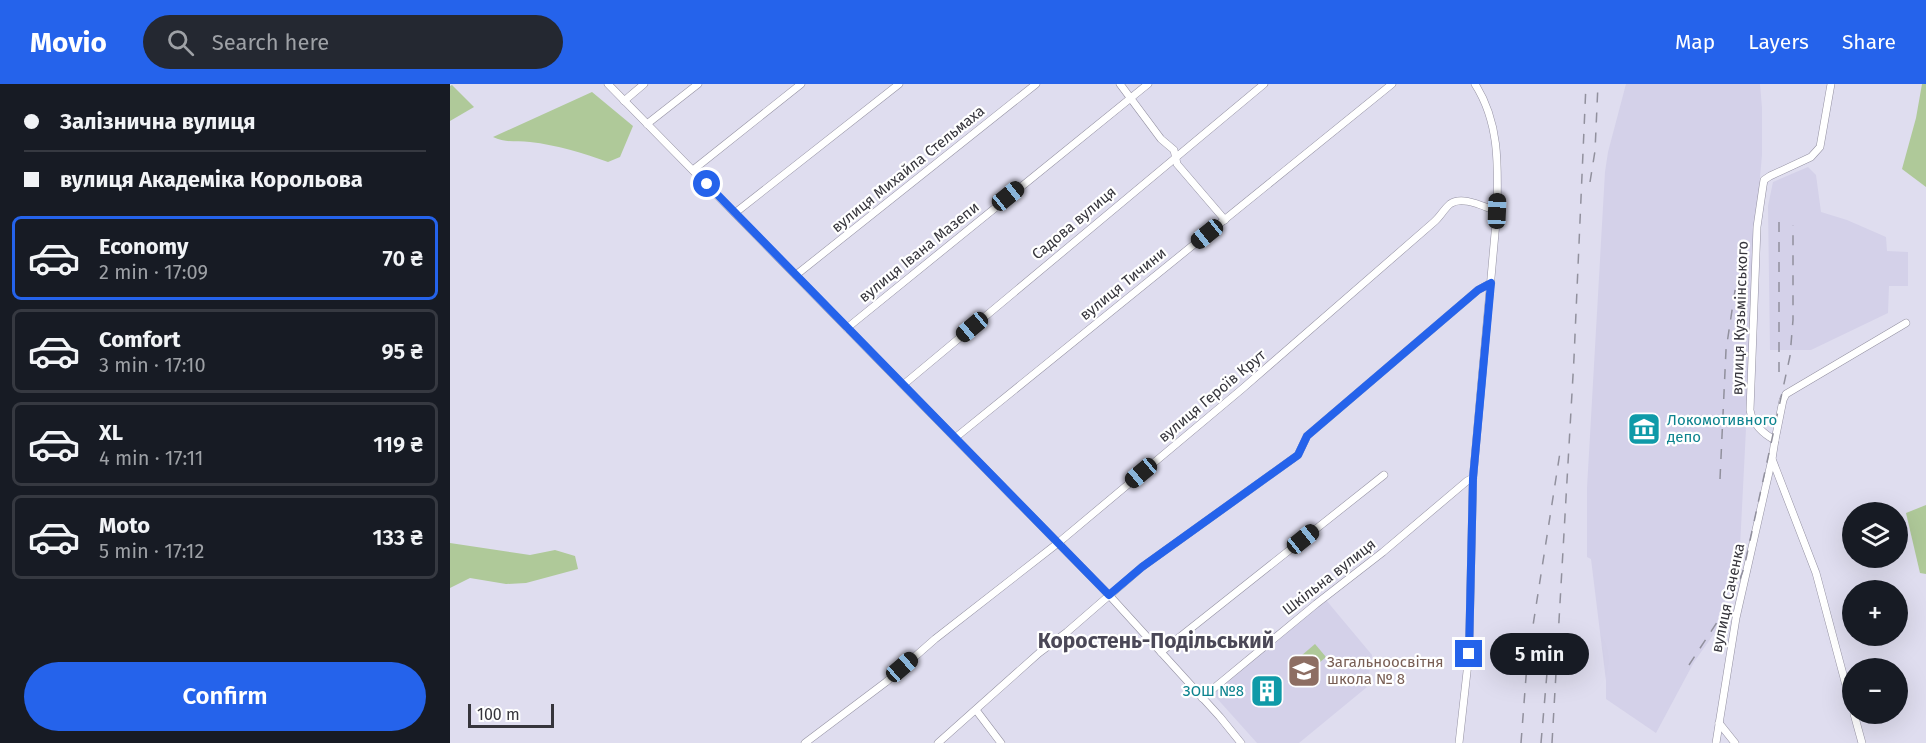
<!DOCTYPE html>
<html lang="en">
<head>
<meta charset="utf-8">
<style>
  :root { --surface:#171b24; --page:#242831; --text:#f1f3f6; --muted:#9ea1a6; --line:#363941; --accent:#2563eb }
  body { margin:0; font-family:"Fira Sans",sans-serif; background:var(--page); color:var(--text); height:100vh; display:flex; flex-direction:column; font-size:22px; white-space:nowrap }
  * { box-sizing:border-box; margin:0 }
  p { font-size:20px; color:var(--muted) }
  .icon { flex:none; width:33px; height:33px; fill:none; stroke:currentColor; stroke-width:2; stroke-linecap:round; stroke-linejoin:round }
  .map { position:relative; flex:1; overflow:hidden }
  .sheet { display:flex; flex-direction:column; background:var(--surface); width:450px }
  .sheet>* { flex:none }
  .banner { display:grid; align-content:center; height:132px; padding:0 24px; background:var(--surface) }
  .controls { position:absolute; left:1392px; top:418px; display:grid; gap:12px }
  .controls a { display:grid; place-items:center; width:66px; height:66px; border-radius:50%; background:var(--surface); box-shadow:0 6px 24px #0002; font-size:30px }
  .scale { position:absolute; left:18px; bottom:15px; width:86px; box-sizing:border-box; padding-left:6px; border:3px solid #36353c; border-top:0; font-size:16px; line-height:21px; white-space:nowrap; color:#36353c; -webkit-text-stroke:4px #fff; paint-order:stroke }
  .end { position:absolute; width:27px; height:27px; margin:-14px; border:8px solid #2563eb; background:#fff; box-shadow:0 0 0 3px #fff }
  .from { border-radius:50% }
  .bubble { position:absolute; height:42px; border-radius:21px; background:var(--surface); box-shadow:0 6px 24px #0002; font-size:20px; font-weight:600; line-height:42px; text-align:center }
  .car { position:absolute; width:18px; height:36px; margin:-18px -9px; border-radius:8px; box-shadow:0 0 4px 2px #0007; background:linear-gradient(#222 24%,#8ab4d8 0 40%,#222 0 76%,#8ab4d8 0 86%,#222 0) }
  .banner b { display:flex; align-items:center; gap:21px; height:57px; font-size:22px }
  .banner b+b { border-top:2px solid var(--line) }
  .banner i { width:15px; height:15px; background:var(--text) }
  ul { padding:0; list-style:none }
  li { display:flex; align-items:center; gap:18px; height:84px; margin:0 12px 9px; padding:0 12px; border:3px solid var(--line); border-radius:9px }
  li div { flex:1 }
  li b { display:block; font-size:22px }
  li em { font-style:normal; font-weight:600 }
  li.active { border-color:var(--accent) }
  li>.icon { width:54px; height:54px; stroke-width:1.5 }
  .action { display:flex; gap:12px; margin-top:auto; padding:12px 24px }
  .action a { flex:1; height:69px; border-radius:36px; background:var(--accent); color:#fff; font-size:24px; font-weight:600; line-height:69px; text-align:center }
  header { display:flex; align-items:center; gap:36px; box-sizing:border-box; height:84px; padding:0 30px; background:var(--accent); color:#fff }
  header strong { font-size:28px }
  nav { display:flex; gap:33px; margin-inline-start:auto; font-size:21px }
  .search { width:420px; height:54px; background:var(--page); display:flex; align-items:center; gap:15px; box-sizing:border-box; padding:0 21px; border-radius:33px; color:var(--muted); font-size:22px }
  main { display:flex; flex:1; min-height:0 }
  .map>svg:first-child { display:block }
  .built { fill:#d4d1e9 }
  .green { fill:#afc999 }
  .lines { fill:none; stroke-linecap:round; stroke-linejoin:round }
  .minor-casing { stroke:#9491a2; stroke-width:8 }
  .minor { stroke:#fff; stroke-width:7 }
  .rail { stroke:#91909d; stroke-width:1.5; stroke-dasharray:10 10; stroke-linecap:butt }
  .route { stroke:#2563eb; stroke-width:8 }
  .labels { text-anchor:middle; stroke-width:4.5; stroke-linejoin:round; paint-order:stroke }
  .street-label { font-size:15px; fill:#36353c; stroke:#fff }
  .culture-label { font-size:15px; fill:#0d838f; stroke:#fff; text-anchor:start }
  .education-label { font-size:15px; fill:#785e54; stroke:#fff; text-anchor:start }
  .district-label { font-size:21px; font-weight:bold; fill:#4b4857; stroke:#fff }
</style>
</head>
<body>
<header>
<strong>Movio</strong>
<div class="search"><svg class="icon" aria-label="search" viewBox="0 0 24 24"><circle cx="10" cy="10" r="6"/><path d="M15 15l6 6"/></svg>Search here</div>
<nav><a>Map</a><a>Layers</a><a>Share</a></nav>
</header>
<main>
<section class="sheet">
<div class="banner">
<b><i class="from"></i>Залізнична вулиця</b>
<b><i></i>вулиця Академіка Корольова</b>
</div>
<ul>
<li class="active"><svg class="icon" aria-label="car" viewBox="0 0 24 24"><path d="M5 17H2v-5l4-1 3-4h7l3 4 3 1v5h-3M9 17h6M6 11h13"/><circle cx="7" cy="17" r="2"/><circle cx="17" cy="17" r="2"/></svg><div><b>Economy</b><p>2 min · 17:09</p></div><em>70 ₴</em></li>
<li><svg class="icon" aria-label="car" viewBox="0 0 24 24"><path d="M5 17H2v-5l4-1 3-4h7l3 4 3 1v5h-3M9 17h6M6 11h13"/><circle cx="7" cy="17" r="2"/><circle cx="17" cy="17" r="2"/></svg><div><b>Comfort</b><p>3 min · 17:10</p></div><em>95 ₴</em></li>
<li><svg class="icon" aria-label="car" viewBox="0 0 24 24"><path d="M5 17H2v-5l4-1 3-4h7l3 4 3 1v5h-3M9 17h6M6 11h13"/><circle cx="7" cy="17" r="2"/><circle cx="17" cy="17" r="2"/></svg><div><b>XL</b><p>4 min · 17:11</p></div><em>119 ₴</em></li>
<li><svg class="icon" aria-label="car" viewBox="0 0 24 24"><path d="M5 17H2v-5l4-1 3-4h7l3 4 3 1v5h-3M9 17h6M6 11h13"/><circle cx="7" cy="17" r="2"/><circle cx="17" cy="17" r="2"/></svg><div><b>Moto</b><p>5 min · 17:12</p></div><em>133 ₴</em></li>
</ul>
<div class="action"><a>Confirm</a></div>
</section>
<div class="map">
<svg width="1476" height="659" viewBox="0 0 1476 659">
  <rect width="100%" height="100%" fill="#dfddef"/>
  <!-- built -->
  <g class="built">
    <polygon points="1176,0 1310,0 1312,24 1312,71 1307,128 1290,463 1282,501 1268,533 1273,537 1244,578 1206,649 1156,615 1156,597 1141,475 1137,473 1137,404 1155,88 1158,68"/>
    <polygon points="1358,83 1366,91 1371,128 1397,136 1436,153 1437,167 1458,168 1458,202 1439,202 1438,229 1361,266 1320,266 1318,122 1323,98"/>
    <polygon points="876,516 922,571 917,603 849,659 807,659 763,610 830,551"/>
  </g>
  <!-- green -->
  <g class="green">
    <polygon points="1472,0 1476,0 1476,103 1452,85 1466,34"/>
    <polygon points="2,1 24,23 0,37 0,2"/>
    <path d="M142,8L183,42L170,73L158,78C133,69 107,61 80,58C67,57 55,59 43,53Z"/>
    <polygon points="1476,421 1476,490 1470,489 1456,429"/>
    <polygon points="0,459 80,471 105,466 125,472 128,485 76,499 56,500 20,494 0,504"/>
    <polygon points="865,560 876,573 849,596 838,583"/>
  </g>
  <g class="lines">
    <!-- minor casing -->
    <g class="minor-casing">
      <g id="minor">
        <polyline points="158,0 659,511 770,633 791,659"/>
        <polyline points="670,0 711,55 724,66 727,80 775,136"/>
        <path d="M1381,0L1370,63L1361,73L1320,92L1314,96L1313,102L1307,143L1300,326C1302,339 1313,350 1325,356L1322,375L1366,489L1402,624"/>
        <polyline points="174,17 194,0"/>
        <polyline points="197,40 248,0"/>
        <polyline points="243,86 351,0"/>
        <polyline points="285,129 449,0"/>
        <polyline points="346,191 586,0"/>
        <polyline points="397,244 698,0"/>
        <polyline points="453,301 814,0"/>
        <polyline points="505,354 942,0"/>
        <polyline points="1325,356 1333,316 1336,310 1456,239"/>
        <polyline points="711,568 934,391"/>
        <polyline points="752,614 866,520 933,468 1017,397 1023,394"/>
        <polyline points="526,626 551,659"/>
        <polyline points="1404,630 1412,659"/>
        <polyline points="1269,639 1285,659"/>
        <path d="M355,659L436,598L485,555L608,459L792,305L984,138C990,133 994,125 1000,120C1012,111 1034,123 1047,127"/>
        <polyline points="488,659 589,569 617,548 692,483 848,371 857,352 1028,206 1041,199"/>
        <path d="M1009,659L1019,570L1023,394L1047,127C1048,83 1050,39 1025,0"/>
        <polyline points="1266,659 1286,534 1322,375"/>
      </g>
    </g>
    <!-- minor -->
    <use href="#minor" class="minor"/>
    <!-- rail -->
    <g class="rail">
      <polyline points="1140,98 1145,67 1148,0"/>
      <polyline points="1329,138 1329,294"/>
      <polyline points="1270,395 1276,266 1286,200"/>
      <polyline points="1239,581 1283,514 1294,484 1340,272 1343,236 1343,141"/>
      <polyline points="1071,659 1077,580 1111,362"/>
      <polyline points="1091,659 1100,554"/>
      <polyline points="1102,659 1124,274 1136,0"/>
    </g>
  </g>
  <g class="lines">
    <!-- route -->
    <polyline class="route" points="257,100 659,511 692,483 848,371 857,352 1028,206 1041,199 1023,394 1019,570"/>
  </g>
  <!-- icons -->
  <defs>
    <g id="museum-square" transform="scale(1.725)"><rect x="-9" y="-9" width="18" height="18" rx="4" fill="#0f9aa8" stroke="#fff"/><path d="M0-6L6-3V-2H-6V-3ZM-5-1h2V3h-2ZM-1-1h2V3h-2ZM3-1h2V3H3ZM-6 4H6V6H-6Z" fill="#fff"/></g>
    <g id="school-square" transform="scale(1.725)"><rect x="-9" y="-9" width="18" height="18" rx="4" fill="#8d6e63" stroke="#fff"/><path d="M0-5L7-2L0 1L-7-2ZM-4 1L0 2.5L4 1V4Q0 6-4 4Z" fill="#fff"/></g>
    <g id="building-square" transform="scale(1.725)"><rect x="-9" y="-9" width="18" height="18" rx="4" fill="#0f9aa8" stroke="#fff"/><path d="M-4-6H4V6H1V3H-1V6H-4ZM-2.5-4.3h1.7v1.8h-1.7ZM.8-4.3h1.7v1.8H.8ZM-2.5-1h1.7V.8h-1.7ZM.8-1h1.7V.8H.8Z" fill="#fff"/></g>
  </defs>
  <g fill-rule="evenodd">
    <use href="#museum-square" x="1194" y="345"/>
    <use href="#school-square" x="854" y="587"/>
    <use href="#building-square" x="817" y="607"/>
  </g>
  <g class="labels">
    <!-- street labels -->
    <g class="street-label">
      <text transform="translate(458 85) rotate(-39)" y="5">вулиця Михайла Стельмаха</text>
      <text transform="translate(624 139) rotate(-40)" y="5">Садова вулиця</text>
      <text transform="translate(469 168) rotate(-39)" y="5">вулиця Івана Мазепи</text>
      <text transform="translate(673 200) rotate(-39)" y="5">вулиця Тичини</text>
      <text transform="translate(1290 234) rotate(-88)" y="5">вулиця Кузьмінського</text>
      <text transform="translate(762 312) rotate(-40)" y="5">вулиця Героїв Крут</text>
      <text transform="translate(879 493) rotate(-38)" y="5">Шкільна вулиця</text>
      <text transform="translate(1278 514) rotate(-78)" y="5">вулиця Саченка</text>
    </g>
    <!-- culture labels -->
    <g class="culture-label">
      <text x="1217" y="341">Локомотивного<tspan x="1217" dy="17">депо</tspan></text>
      <text x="794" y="612" text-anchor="end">ЗОШ №8</text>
    </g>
    <!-- education labels -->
    <g class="education-label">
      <text x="877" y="583">Загальноосвітня<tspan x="877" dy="17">школа № 8</tspan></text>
    </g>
    <!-- district labels -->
    <g class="district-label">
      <text x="706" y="564">Коростень-Подільський</text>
    </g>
  </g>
</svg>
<div class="controls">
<a><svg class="icon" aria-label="layers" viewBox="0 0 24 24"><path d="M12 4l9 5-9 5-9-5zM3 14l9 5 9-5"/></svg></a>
<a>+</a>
<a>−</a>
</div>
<div class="scale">100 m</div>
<i class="end from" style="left:257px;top:100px"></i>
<i class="end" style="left:1019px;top:570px"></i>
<div class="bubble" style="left:1040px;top:549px;width:99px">5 min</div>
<i class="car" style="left:558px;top:112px;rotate:51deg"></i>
<i class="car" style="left:1047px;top:127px;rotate:2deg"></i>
<i class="car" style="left:757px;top:150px;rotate:231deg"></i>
<i class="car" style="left:522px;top:243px;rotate:230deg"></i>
<i class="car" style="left:691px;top:389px;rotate:230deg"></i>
<i class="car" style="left:853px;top:455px;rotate:51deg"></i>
<i class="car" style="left:452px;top:583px;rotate:49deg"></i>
</div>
</main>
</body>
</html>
